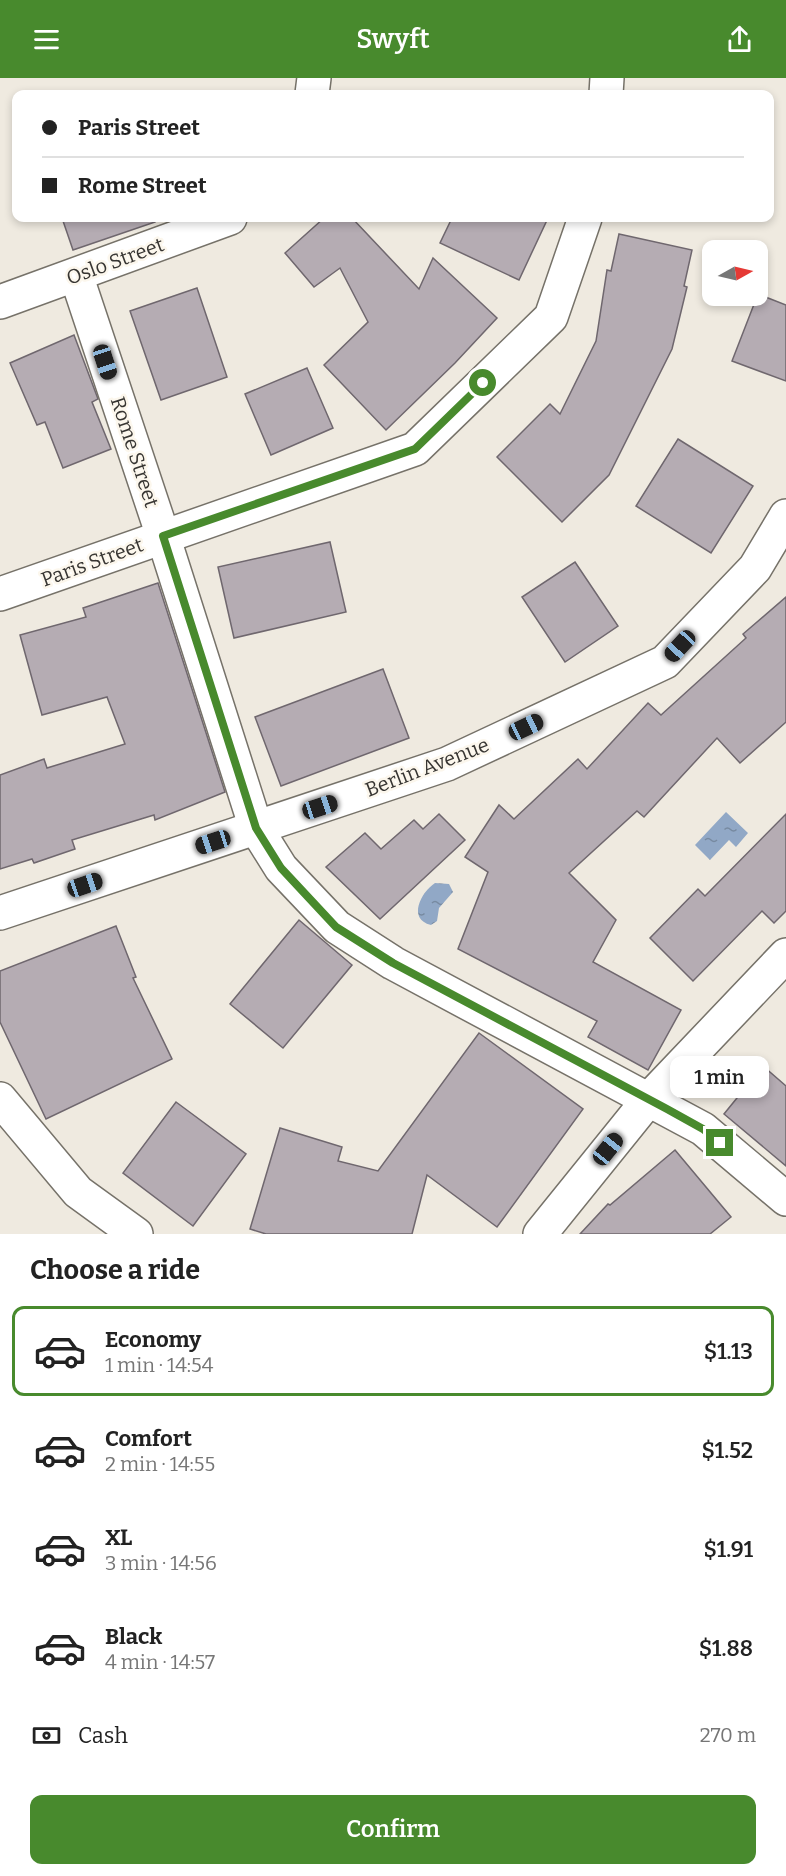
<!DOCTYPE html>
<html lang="en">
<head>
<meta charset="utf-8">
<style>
  :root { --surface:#fff; --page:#f2f2f2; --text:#222; --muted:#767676; --line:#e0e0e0; --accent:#488a2d }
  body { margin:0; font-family:Bitter,serif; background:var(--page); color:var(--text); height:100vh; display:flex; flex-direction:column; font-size:22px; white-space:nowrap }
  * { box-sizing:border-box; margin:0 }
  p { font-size:20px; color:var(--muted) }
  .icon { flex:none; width:33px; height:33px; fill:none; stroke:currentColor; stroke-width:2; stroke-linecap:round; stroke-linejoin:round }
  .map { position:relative; height:1156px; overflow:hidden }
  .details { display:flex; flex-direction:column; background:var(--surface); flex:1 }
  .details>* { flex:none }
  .top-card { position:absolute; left:12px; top:12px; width:762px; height:132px; border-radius:12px; box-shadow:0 3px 9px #0003; display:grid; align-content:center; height:132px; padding:0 30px; background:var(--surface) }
  .needle { width:39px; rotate:82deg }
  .tools { position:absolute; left:702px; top:162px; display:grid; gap:12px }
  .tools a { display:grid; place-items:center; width:66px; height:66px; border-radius:12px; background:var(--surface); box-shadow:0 3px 9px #0003; font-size:30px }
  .end { position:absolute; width:27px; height:27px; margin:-14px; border:8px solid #488a2d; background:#fff; box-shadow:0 0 0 3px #fff }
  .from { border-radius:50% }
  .bubble { position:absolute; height:42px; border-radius:12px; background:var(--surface); box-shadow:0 3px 9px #0003; font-size:20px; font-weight:600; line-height:42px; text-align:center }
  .car { position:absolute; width:18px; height:36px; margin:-18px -9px; border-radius:8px; box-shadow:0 0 4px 2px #0007; background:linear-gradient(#222 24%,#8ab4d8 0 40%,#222 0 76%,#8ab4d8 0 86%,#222 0) }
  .top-card b { display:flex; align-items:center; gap:21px; height:57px; font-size:22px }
  .top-card b+b { border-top:2px solid var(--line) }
  .top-card i { width:15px; height:15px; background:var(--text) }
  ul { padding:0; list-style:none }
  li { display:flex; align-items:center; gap:18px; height:90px; margin:0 12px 9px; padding:0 18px; border:3px solid transparent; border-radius:12px }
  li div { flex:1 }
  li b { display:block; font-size:22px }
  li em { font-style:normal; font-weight:600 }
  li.active { border-color:var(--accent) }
  li>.icon { width:54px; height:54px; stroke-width:1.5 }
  h2 { padding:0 30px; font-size:27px; line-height:72px }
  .pay { display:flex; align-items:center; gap:15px; height:66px; padding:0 30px; font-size:22px }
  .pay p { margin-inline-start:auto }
  .button { display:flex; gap:12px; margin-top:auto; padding:12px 30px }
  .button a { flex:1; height:69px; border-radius:12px; background:var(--accent); color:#fff; font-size:24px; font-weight:600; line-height:69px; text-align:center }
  header { display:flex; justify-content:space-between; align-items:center; height:78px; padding:0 30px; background:var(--accent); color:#fff; font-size:27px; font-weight:600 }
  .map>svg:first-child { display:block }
  .water { fill:url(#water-ripples) }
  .building { fill:#b5acb3; stroke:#6f676e; stroke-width:1.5 }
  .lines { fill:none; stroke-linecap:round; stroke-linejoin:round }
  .street-casing { stroke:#767269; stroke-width:36 }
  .street { stroke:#fff; stroke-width:33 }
  .route { stroke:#488a2d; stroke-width:8 }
  .labels { text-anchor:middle; stroke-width:5; stroke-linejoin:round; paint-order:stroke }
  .street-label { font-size:20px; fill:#373532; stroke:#fcf7ed }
</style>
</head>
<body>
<header><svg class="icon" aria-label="menu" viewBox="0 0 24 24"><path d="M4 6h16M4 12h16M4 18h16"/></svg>Swyft<svg class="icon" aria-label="share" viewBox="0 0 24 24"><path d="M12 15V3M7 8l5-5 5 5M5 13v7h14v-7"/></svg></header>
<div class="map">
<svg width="786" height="1156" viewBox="0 0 786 1156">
  <defs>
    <pattern id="water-ripples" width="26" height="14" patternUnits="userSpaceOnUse" patternTransform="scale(1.5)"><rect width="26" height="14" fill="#91a8c6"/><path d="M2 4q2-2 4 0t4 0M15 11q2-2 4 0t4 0" fill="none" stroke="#778aa1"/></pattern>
  </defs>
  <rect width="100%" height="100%" fill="#efeae0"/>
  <!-- water -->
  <g class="water">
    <polygon points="726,734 748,755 736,769 729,762 710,782 695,767"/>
    <path d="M435,805L449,806L453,814L439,830L437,843L431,847C407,841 421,814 435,805Z"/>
  </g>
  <!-- building -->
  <g class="building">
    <polygon points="62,140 154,140 155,144 73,172"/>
    <polygon points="324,140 352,140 419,211 433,180 497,240 455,285 386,352 324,287 368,244 340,190 314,209 285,175"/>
    <polygon points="452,140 548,140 519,202 440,165"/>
    <polygon points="619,156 692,172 684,208 687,209 672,271 609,397 562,444 497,379 550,326 560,336 596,263 607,192 611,193"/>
    <polygon points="197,210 227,299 161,322 130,233"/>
    <polygon points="758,216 786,227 786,303 732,283"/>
    <polygon points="74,257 98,321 92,324 111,371 63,390 45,344 37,347 10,285"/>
    <polygon points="307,290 333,350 271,377 245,316"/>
    <polygon points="678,361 753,408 711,475 636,428"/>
    <polygon points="330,464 346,534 234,560 218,489"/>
    <polygon points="575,484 618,548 565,584 522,519"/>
    <polygon points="158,505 225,714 155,742 154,737 72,762 75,771 34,785 32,781 0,791 0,697 44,681 47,690 125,666 107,619 42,637 20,557 86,539 83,530"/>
    <polygon points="786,519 786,644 740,685 717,660 644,739 637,733 569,795 616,842 593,884 681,932 648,992 588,959 597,943 458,871 488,794 465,779 499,727 514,741 578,681 587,691 648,625 661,637 746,560 743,556"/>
    <polygon points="383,591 409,660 281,708 255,639"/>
    <polygon points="439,736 465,762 380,841 326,789 365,755 381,771 414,742 423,751"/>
    <polygon points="786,736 786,833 774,845 762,833 693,903 650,860 698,811 705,818"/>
    <polygon points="299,842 352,887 283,970 230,926"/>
    <polygon points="116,848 136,899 133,900 172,981 46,1041 0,944 0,893"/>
    <polygon points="479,955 583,1031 497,1149 427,1097 412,1156 266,1156 250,1151 280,1050 342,1069 338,1083 378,1093"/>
    <polygon points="763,988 786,1008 786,1088 724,1036"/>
    <polygon points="176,1024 246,1076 193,1148 123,1095"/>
    <polygon points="675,1072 731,1139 710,1156 580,1156 608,1126 610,1127"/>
  </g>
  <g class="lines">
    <!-- street casing -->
    <g class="street-casing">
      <g id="street">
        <polyline points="312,16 314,0"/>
        <polyline points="606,16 607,0"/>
        <polyline points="76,197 163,458 256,750 281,790 337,849 393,885 703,1051 786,1121"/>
        <polyline points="0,224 230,140"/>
        <polyline points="0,516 415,371 551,239 585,140"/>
        <polyline points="0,835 447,686 665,584 755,490 786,438"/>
        <polyline points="0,1021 78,1114 136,1156"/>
        <polyline points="540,1156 649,1021 786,877"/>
      </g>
    </g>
    <!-- street -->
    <use href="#street" class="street"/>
  </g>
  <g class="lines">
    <!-- route -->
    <polyline class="route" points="483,305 415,371 163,458 256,750 281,790 336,849 393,885 667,1031 703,1051 720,1065"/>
  </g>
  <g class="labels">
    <!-- street labels -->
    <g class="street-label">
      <text transform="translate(115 183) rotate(-20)" y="7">Oslo Street</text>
      <text transform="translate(135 374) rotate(72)" y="7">Rome Street</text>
      <text transform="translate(92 484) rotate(-20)" y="7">Paris Street</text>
      <text transform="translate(427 689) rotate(-21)" y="7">Berlin Avenue</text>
    </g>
  </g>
</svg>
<div class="tools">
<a><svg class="needle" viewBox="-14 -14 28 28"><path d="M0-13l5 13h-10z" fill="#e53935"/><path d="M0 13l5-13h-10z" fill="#767676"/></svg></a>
</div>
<i class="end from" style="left:483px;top:305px"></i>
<i class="end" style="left:720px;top:1065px"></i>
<div class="bubble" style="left:670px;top:978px;width:99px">1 min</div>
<i class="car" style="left:105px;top:284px;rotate:162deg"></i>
<i class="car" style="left:680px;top:568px;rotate:223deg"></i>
<i class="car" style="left:526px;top:649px;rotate:65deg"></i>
<i class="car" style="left:320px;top:729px;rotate:72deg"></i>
<i class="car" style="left:213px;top:764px;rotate:252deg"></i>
<i class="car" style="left:85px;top:807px;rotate:71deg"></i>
<i class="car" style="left:608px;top:1071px;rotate:39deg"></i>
<div class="top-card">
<b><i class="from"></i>Paris Street</b>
<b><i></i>Rome Street</b>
</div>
</div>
<section class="details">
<h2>Choose a ride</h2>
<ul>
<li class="active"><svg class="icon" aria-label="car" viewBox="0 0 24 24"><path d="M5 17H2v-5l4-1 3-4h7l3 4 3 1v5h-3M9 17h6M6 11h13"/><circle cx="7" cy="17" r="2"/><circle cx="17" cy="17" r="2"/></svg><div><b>Economy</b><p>1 min · 14:54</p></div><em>$1.13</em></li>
<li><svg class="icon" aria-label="car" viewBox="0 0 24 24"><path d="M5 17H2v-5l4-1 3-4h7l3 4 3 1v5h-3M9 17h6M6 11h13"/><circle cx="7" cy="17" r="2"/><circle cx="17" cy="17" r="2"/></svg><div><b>Comfort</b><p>2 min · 14:55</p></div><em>$1.52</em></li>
<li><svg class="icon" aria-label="car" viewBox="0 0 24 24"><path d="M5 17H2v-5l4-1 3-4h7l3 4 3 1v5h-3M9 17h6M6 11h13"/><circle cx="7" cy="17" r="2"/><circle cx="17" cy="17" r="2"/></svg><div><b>XL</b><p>3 min · 14:56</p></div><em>$1.91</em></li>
<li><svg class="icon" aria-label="car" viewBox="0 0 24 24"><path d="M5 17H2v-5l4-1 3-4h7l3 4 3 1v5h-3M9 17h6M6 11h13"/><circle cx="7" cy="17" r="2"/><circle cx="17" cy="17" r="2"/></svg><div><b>Black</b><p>4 min · 14:57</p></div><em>$1.88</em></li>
</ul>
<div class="pay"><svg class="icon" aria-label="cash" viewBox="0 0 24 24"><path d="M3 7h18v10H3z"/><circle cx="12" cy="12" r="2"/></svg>Cash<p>270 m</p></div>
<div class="button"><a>Confirm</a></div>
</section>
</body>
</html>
